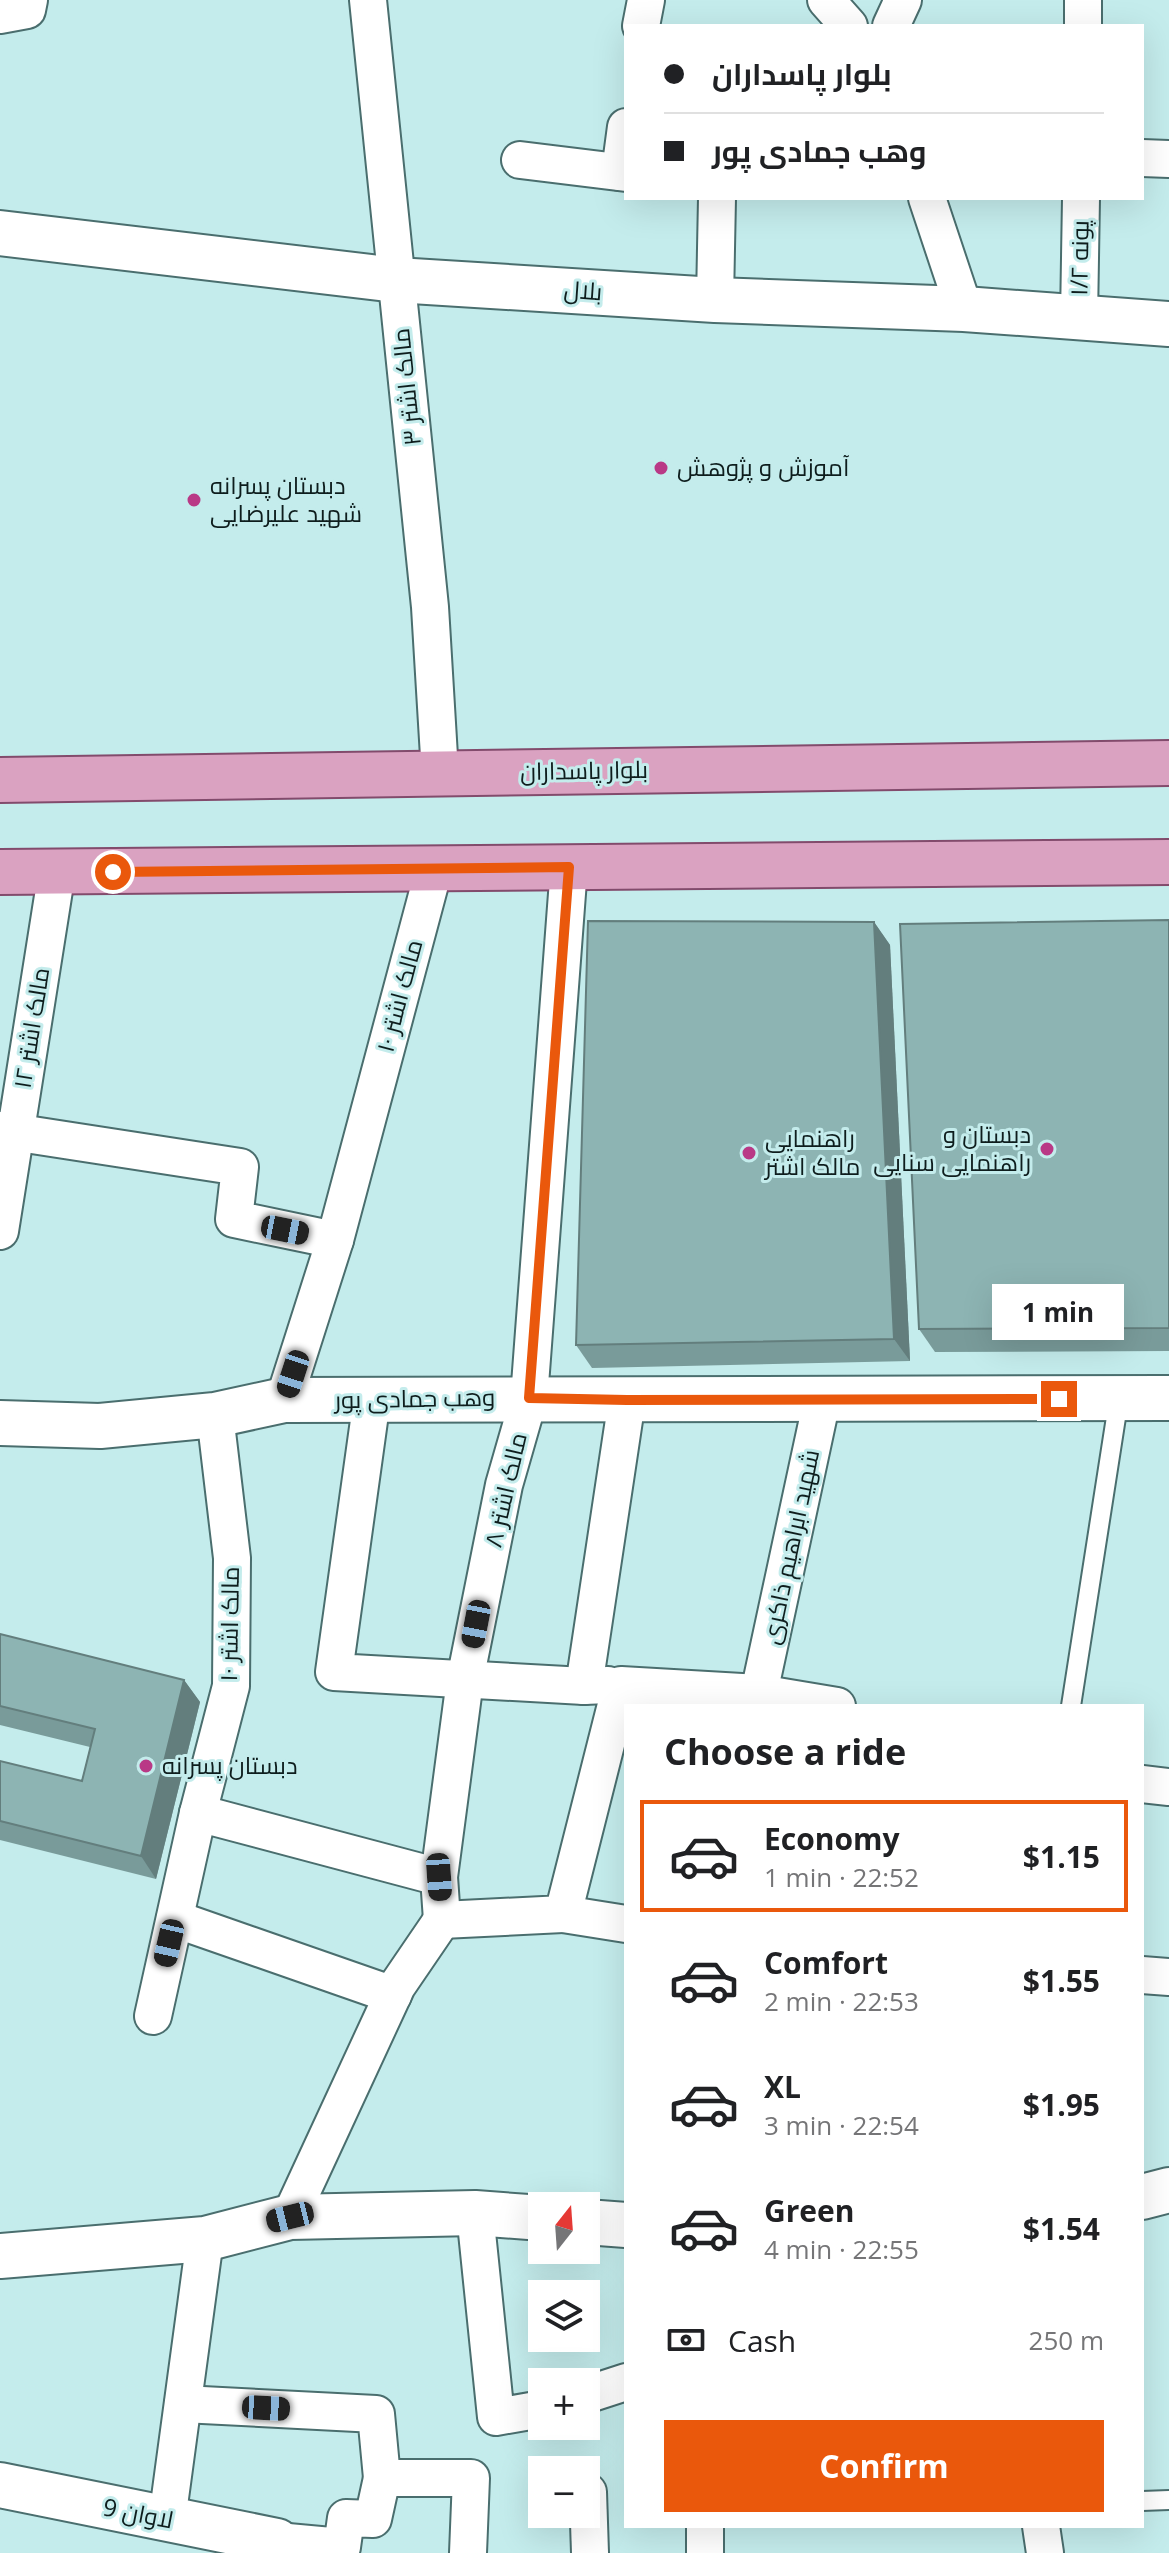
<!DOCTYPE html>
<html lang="en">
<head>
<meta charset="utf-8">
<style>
  :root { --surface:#fff; --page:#f6f6f6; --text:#202124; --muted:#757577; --line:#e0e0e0; --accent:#ea580c }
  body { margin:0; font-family:"Open Sans",Cairo,sans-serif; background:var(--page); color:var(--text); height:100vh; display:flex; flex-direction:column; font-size:30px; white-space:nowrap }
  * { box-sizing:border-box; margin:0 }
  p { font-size:26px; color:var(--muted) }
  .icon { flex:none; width:44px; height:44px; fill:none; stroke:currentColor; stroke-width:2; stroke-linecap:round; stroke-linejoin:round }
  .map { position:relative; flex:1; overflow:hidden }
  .side { position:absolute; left:624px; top:1704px; width:520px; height:824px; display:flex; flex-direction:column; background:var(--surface); border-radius:0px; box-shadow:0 8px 32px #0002 }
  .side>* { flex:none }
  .top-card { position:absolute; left:624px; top:24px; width:520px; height:176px; border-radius:0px; box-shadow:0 8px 32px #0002; display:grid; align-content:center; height:176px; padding:0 40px; background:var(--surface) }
  .needle { width:52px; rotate:17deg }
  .tools { position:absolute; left:528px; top:2192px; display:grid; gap:16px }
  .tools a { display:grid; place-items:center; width:72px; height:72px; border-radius:0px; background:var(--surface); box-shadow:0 8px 32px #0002; font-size:40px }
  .end { position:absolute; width:36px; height:36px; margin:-18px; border:10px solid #ea580c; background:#fff; box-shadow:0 0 0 4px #fff }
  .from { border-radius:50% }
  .bubble { position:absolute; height:56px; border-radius:0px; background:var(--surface); box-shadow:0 8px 32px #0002; font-size:26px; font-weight:700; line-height:56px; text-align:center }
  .car { position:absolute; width:24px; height:48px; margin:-24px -12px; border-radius:10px; box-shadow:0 0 6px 2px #0007; background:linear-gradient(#222 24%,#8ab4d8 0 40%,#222 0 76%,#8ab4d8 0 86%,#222 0) }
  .top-card b { display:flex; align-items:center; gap:28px; height:76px; font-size:30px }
  .top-card b+b { border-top:2px solid var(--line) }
  .top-card i { width:20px; height:20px; background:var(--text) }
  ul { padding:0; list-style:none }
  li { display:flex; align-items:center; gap:24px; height:112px; margin:0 16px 12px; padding:0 24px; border:4px solid transparent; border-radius:0px }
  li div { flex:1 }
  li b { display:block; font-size:30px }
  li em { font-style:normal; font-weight:700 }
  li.selected { border-color:var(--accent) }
  li>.icon { width:72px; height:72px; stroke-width:1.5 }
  h2 { padding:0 40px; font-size:36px; line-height:96px }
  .pay { display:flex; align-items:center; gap:20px; height:88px; padding:0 40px; font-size:30px }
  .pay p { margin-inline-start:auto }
  .action { display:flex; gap:16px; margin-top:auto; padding:16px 40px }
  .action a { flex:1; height:92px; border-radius:0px; background:var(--accent); color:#fff; font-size:32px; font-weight:700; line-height:92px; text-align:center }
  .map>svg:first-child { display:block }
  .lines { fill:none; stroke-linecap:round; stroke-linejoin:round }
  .lane-casing { stroke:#4a6e6e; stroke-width:22 }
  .street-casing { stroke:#4a6e6e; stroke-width:40 }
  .secondary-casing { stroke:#4a6e6e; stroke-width:48 }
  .primary-casing { stroke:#824b6c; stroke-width:48 }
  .lane { stroke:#fff; stroke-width:18 }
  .street { stroke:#fff; stroke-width:36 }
  .secondary { stroke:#fff; stroke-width:44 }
  .primary { stroke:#daa2c1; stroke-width:44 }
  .wall { fill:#799b9a }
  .shaded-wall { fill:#637e7d }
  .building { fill:#8db4b3; stroke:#637e7d; stroke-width:2 }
  .route { stroke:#ea580c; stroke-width:10 }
  .poi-dot { fill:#b93986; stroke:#c4ecec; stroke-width:3 }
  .labels { text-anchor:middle; stroke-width:6; stroke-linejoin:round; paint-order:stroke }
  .street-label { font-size:24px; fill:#0e1d1d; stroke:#c4ecec }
  .poi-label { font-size:24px; fill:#0e1d1d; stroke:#c4ecec; text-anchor:start }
</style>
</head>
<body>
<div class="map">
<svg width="1169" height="2553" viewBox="0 0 1169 2553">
  <rect width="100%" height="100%" fill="#c4ecec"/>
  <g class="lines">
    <!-- lane casing -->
    <g class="lane-casing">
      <g id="lane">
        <polyline points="1071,1706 1119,1398"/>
        <polyline points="1142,2501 1169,2500"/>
      </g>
    </g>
    <!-- street casing -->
    <g class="street-casing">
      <g id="street">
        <polyline points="368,0 430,607 440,773"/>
        <polyline points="826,0 849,26"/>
        <polyline points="0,15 27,10 29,0"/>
        <polyline points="641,26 646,0"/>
        <polyline points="891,26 903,0"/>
        <polyline points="1083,26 1083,0"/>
        <polyline points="1142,158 1169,159"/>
        <polyline points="520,160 626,173"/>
        <polyline points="620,172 626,127"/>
        <polyline points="927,198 964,309"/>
        <polyline points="715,300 717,198"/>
        <polyline points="1079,318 1081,198"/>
        <polyline points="0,1130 240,1167 234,1219 335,1240"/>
        <polyline points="0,1231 57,871"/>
        <polyline points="372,1399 334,1672 584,1686"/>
        <polyline points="284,1400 335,1240 434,869"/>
        <polyline points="608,1685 584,1686 627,1400"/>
        <polyline points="759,1693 822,1400"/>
        <polyline points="1142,1784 1169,1787"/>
        <polyline points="198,1813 439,1877"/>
        <polyline points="563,1914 626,1924"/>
        <polyline points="175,1919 393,1995"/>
        <polyline points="442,1920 439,1877 465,1680 504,1485 529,1398 569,867"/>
        <polyline points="442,1920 563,1914 621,1685 759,1693 837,1706"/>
        <polyline points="1142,1975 1169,1977"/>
        <polyline points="153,2016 198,1813 231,1686 232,1558 215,1415"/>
        <polyline points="475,2213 496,2417 542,2409"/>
        <polyline points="290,2217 397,1986 442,1920"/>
        <polyline points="586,2395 626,2382"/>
        <polyline points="183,2404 376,2414 382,2478 471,2478 468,2553"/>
        <polyline points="588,2492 590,2553"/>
        <polyline points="167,2520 205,2239"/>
        <polyline points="705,2526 705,2553"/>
        <polyline points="1041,2526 1045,2553"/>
        <polyline points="277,2541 342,2547 346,2518 373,2519 382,2478"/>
      </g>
    </g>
    <!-- secondary casing -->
    <g class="secondary-casing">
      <g id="secondary">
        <polyline points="0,233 396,280 715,300 964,309 1169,324"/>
        <polyline points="0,1423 100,1426 215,1415 284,1400 1169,1398"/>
        <polyline points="1142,2197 1169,2190"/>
        <polyline points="586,2222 626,2225"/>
        <polyline points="0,2256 205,2239 290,2217 475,2213 542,2218"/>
        <polyline points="0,2485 277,2541 275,2553"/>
      </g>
    </g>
    <!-- primary casing -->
    <g class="primary-casing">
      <g id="primary">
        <polyline points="0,780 1169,763"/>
        <polyline points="0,872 1169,862"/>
      </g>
    </g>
    <!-- lane -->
    <use href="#lane" class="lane"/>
    <!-- street -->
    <use href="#street" class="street"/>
    <!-- secondary -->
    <use href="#secondary" class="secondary"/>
    <!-- primary -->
    <use href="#primary" class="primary"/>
  </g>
  <!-- wall -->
  <g class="wall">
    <polygon points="1169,920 1169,1351 935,1352 919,1329"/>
    <polygon points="874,922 890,945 910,1361 592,1368 576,1345"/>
    <polygon points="0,1634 184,1680 200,1702 156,1879 0,1840 0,1761 82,1781 90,1747 0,1725"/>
  </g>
  <!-- shaded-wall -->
  <g class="shaded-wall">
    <polygon points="874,922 890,945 910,1361 894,1339"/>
    <polygon points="184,1680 200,1702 156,1879 141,1856"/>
  </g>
  <!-- building -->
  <g class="building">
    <polygon points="1169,920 1169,1328 919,1329 900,924"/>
    <polygon points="588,921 874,922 894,1339 576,1345"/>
    <polygon points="0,1634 184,1680 141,1856 0,1821 0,1761 82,1781 95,1729 0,1706"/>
  </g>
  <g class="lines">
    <!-- route -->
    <polyline class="route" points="113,872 569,867 529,1398 627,1400 1059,1399"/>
  </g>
  <!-- markers -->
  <g class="poi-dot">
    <circle cx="661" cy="468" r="8"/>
    <circle cx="194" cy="500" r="8"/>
    <circle cx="1047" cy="1149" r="8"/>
    <circle cx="749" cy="1153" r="8"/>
    <circle cx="146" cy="1766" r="8"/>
  </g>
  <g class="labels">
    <!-- street labels -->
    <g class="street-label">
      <text transform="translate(1080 258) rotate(-89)" y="8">پونه ۱/۲</text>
      <text transform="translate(583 291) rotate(4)" y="8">بلال</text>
      <text transform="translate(407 387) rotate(-96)" y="8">مالک اشتر ۳</text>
      <text transform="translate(584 771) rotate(-1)" y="8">بلوار پاسداران</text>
      <text transform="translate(400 996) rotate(-75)" y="8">مالک اشتر ۱۰</text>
      <text transform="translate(32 1028) rotate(-81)" y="8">مالک اشتر ۱۲</text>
      <text transform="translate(415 1399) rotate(-1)" y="8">وهب جمادی پور</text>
      <text transform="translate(506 1490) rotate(-77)" y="8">مالک اشتر ۸</text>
      <text transform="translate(791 1547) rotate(-78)" y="8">شهید ابراهیم ذاکری</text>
      <text transform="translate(230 1624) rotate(-89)" y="8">مالک اشتر ۱۰</text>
      <text transform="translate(138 2514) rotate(11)" y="8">لاوان 9</text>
    </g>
    <!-- poi labels -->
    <g class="poi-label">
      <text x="677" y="476">آموزش و پژوهش</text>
      <text x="210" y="494">دبستان پسرانه<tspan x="210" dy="28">شهید علیرضایی</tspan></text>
      <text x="1031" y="1143" text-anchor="end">دبستان و<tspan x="1031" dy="28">راهنمایی سنایی</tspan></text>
      <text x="765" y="1147">راهنمایی<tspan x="765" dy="28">مالک اشتر</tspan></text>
      <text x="162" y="1774">دبستان پسرانه</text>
    </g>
  </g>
</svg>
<div class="tools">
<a><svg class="needle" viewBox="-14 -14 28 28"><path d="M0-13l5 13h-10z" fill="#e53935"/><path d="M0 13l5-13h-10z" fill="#757577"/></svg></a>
<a><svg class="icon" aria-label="layers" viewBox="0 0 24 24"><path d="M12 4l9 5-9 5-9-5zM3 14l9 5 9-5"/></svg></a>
<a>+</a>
<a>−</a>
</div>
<i class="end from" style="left:113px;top:872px"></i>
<i class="end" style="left:1059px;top:1399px"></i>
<div class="bubble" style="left:992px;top:1284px;width:132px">1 min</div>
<i class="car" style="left:285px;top:1230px;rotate:101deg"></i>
<i class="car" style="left:293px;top:1374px;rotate:198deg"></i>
<i class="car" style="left:476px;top:1624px;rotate:191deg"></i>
<i class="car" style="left:439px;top:1877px;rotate:176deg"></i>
<i class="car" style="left:169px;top:1943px;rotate:193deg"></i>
<i class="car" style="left:290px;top:2217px;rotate:256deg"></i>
<i class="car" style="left:266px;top:2408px;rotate:93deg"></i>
<div class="top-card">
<b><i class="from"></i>بلوار پاسداران</b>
<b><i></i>وهب جمادی پور</b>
</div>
<section class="side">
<h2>Choose a ride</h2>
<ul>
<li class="selected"><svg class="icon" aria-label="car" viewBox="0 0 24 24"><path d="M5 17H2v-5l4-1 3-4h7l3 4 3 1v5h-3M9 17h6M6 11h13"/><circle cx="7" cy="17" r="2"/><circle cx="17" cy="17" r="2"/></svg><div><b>Economy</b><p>1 min · 22:52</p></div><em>$1.15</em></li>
<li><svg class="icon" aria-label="car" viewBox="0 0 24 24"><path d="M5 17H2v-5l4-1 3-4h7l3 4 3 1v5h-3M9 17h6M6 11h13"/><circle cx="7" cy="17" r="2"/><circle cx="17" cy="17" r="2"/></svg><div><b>Comfort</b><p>2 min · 22:53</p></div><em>$1.55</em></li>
<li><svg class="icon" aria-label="car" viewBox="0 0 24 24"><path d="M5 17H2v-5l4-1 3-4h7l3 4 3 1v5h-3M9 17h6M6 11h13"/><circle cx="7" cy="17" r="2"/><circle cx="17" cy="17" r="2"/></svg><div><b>XL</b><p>3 min · 22:54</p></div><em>$1.95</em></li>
<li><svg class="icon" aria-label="car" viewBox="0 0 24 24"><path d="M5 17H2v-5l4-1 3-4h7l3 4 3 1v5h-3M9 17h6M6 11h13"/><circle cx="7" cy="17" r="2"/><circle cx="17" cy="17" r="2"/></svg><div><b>Green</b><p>4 min · 22:55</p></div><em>$1.54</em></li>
</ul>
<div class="pay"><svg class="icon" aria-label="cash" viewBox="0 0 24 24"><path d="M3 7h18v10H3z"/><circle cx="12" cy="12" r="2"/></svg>Cash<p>250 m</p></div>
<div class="action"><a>Confirm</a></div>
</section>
</div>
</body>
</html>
